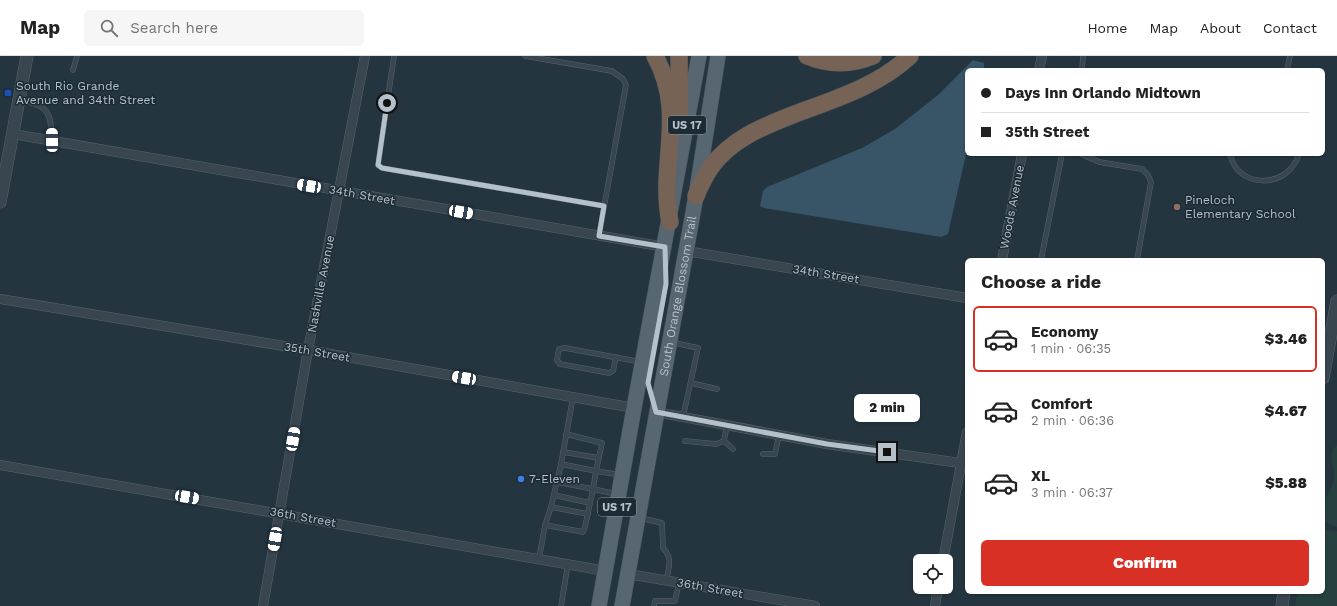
<!DOCTYPE html>
<html lang="en">
<head>
<meta charset="utf-8">
<style>
  :root { --surface:#fff; --page:#f6f6f6; --text:#222; --muted:#767676; --line:#e0e0e0; --accent:#d93025 }
  body { margin:0; font-family:"Work Sans",sans-serif; background:var(--page); color:var(--text); height:100vh; display:flex; flex-direction:column; font-size:15px; white-space:nowrap }
  * { box-sizing:border-box; margin:0 }
  p { font-size:13px; color:var(--muted) }
  .icon { flex:none; width:22px; height:22px; fill:none; stroke:currentColor; stroke-width:2; stroke-linecap:round; stroke-linejoin:round }
  .map { position:relative; flex:1; overflow:hidden }
  .details { position:absolute; left:965px; top:202px; width:360px; height:336px; display:flex; flex-direction:column; background:var(--surface); border-radius:6px; box-shadow:0 1px 3px #0004 }
  .details>* { flex:none }
  .hud { position:absolute; left:965px; top:12px; width:360px; height:88px; border-radius:6px; box-shadow:0 1px 3px #0004; display:grid; align-content:center; height:88px; padding:0 16px; background:var(--surface) }
  .tools { position:absolute; left:913px; top:498px; display:grid; gap:8px }
  .tools a { display:grid; place-items:center; width:40px; height:40px; border-radius:6px; background:var(--surface); box-shadow:0 1px 3px #0004; font-size:20px }
  .end { position:absolute; width:18px; height:18px; margin:-9px; border:5px solid #b5c1ca; background:#111; box-shadow:0 0 0 2px #111 }
  .from { border-radius:50% }
  .bubble { position:absolute; height:28px; border-radius:6px; background:var(--surface); box-shadow:0 1px 3px #0004; font-size:13px; font-weight:800; line-height:28px; text-align:center }
  .car { position:absolute; width:12px; height:24px; margin:-12px -6px; border-radius:5px; box-shadow:0 0 3px 1px #0007; background:linear-gradient(#fff 24%,#345 0 40%,#fff 0 76%,#345 0 86%,#fff 0) }
  .hud b { display:flex; align-items:center; gap:14px; height:38px; font-size:15px }
  .hud b+b { border-top:1px solid var(--line) }
  .hud i { width:10px; height:10px; background:var(--text) }
  ul { padding:0; list-style:none }
  li { display:flex; align-items:center; gap:12px; height:66px; margin:0 8px 6px; padding:0 8px; border:2px solid transparent; border-radius:6px }
  li div { flex:1 }
  li b { display:block; font-size:15px }
  li em { font-style:normal; font-weight:800 }
  li.current { border-color:var(--accent) }
  li>.icon { width:36px; height:36px; stroke-width:1.5 }
  h2 { padding:0 16px; font-size:18px; line-height:48px }
  .cta { display:flex; gap:8px; margin-top:auto; padding:8px 16px }
  .cta a { flex:1; height:46px; border-radius:6px; background:var(--accent); color:#fff; font-size:16px; font-weight:800; line-height:46px; text-align:center }
  header { display:flex; align-items:center; gap:24px; box-sizing:border-box; height:56px; padding:0 20px; background:var(--surface); border-bottom:1px solid var(--line) }
  header strong { font-size:19px }
  nav { display:flex; gap:22px; margin-inline-start:auto; font-size:14px }
  .search { width:280px; height:36px; background:var(--page); display:flex; align-items:center; gap:10px; box-sizing:border-box; padding:0 14px; border-radius:6px; color:var(--muted); font-size:15px }
  .map>svg:first-child { display:block }
  .green { fill:#26413f }
  .water { fill:#385467 }
  .lines { fill:none; stroke-linecap:round; stroke-linejoin:round }
  .service-casing { stroke:#56646d; stroke-width:5.5 }
  .minor-casing { stroke:#56646d; stroke-width:10 }
  .tertiary-casing { stroke:#56646d; stroke-width:13 }
  .primary-casing { stroke:#45525c; stroke-width:16 }
  .motorway-casing { stroke:#43515a; stroke-width:18 }
  .service { stroke:#394650; stroke-width:4.5 }
  .minor { stroke:#394650; stroke-width:9 }
  .tertiary { stroke:#394650; stroke-width:12 }
  .primary { stroke:#576670; stroke-width:15 }
  .motorway { stroke:#766355; stroke-width:17 }
  .route { stroke:#b5c1ca; stroke-width:5 }
  .transit-dot { fill:#1a4fb4; stroke:#1d2b35; stroke-width:1.5 }
  .education-dot { fill:#8d6e63; stroke:#1d2b35; stroke-width:1.5 }
  .shop-dot { fill:#3f7fe0; stroke:#1d2b35; stroke-width:1.5 }
  .labels { text-anchor:middle; stroke-width:3; stroke-linejoin:round; paint-order:stroke }
  .shield { fill:#1d2b35; stroke:#87949d; stroke-width:1 }
  .shield-label { font-size:11px; font-weight:bold; fill:#b5c1ca }
  .poi-label { font-size:12px; fill:#b5c1ca; stroke:#1d2b35; text-anchor:start }
  .street-label { font-size:12px; fill:#b5c1ca; stroke:#1d2b35 }
</style>
</head>
<body>
<header>
<strong>Map</strong>
<div class="search"><svg class="icon" aria-label="search" viewBox="0 0 24 24"><circle cx="10" cy="10" r="6"/><path d="M15 15l6 6"/></svg>Search here</div>
<nav><a>Home</a><a>Map</a><a>About</a><a>Contact</a></nav>
</header>
<div class="map">
<svg width="1337" height="550" viewBox="0 0 1337 550">
  <rect width="100%" height="100%" fill="#243540"/>
  <!-- green -->
  <g class="green">
    <path d="M1337,389V471L1323,464C1323,459 1322,452 1323,448C1326,438 1334,432 1334,421C1335,409 1326,399 1337,389Z"/>
    <polygon points="1323,473 1337,475 1337,550 1295,550 1298,536 1323,536"/>
  </g>
  <!-- water -->
  <polygon class="water" points="973,4 984,7 984,14 967,14 967,94 948,178 941,181 764,152 760,150 763,135 767,131 862,92 895,73 938,39"/>
  <g class="lines">
    <!-- service casing -->
    <g class="service-casing">
      <g id="service">
        <polyline points="394,0 378,109 382,112 604,150"/>
        <polyline points="525,0 612,15 623,23 626,29 599,179"/>
        <polyline points="73,14 77,0"/>
        <polyline points="1082,14 1083,0"/>
        <polyline points="1287,14 1290,0"/>
        <path d="M19,44C48,49 51,55 52,84"/>
        <polyline points="1081,98 1099,106 1142,113 1148,119 1151,126 1137,204"/>
        <path d="M1230,98C1237,133 1288,134 1299,98"/>
        <polyline points="1041,204 1062,98"/>
        <polyline points="671,286 698,292 683,361"/>
        <polyline points="616,301 613,315 609,317 560,308 557,304 559,293 565,292 641,306"/>
        <polyline points="691,327 717,333"/>
        <polyline points="685,385 716,388 724,385 727,369"/>
        <polyline points="724,385 733,393"/>
        <polyline points="563,396 599,402"/>
        <polyline points="763,398 775,398 779,379"/>
        <polyline points="561,408 596,415 602,387 566,378"/>
        <polyline points="616,438 593,433 596,415 621,419"/>
        <polyline points="554,439 590,447"/>
        <polyline points="551,451 588,458"/>
        <path d="M641,462L662,467L663,492C673,502 669,512 666,525"/>
        <polyline points="545,469 583,476 585,471 593,433 557,426"/>
        <polyline points="539,503 545,469 551,451 561,408 573,341"/>
        <polyline points="561,550 568,508"/>
        <polyline points="654,550 655,545 675,545 679,527"/>
      </g>
    </g>
    <!-- minor casing -->
    <g class="minor-casing">
      <g id="minor">
        <polyline points="1039,14 1042,0"/>
        <polyline points="13,78 665,191"/>
        <polyline points="686,195 967,242"/>
        <polyline points="1002,204 1022,98"/>
        <polyline points="0,243 308,294 634,352"/>
        <polyline points="656,356 827,388 967,408"/>
        <polyline points="0,409 606,515"/>
        <polyline points="943,505 967,376"/>
        <polyline points="628,518 815,550"/>
        <polyline points="263,550 308,294 365,0"/>
        <polyline points="935,550 938,531"/>
      </g>
    </g>
    <!-- tertiary casing -->
    <g class="tertiary-casing">
      <g id="tertiary">
        <polyline points="0,146 27,0"/>
        <polyline points="1323,322 1337,245"/>
        <polyline points="1282,550 1284,536"/>
      </g>
    </g>
    <!-- primary casing -->
    <g class="primary-casing">
      <g id="primary">
        <polyline points="599,550 634,352 699,0"/>
        <path id="s1" d="M622,550L696,140L718,0"/>
      </g>
    </g>
    <!-- motorway casing -->
    <g class="motorway-casing">
      <g id="motorway">
        <path d="M655,0C687,59 658,107 670,166"/>
        <polyline points="679,0 680,64"/>
        <path d="M807,0C829,9 851,9 873,0"/>
        <path d="M696,140C700,130 705,120 711,111C731,83 764,70 795,58C835,43 878,30 910,0"/>
      </g>
    </g>
    <!-- service -->
    <use href="#service" class="service"/>
    <!-- minor -->
    <use href="#minor" class="minor"/>
    <!-- tertiary -->
    <use href="#tertiary" class="tertiary"/>
    <!-- primary -->
    <use href="#primary" class="primary"/>
    <!-- motorway -->
    <use href="#motorway" class="motorway"/>
  </g>
  <g class="lines">
    <!-- route -->
    <polyline class="route" points="387,47 378,109 382,112 604,150 599,180 665,191 666,228 648,327 656,356 827,388 887,396"/>
  </g>
  <!-- markers -->
  <rect class="transit-dot" x="4" y="33" width="8" height="8" rx="2"/>
  <circle class="education-dot" cx="1177" cy="151" r="4"/>
  <circle class="shop-dot" cx="521" cy="423" r="4"/>
  <g class="labels">
    <!-- shield labels -->
    <g class="shield">
      <rect x="668" y="60" width="38" height="18" rx="3"/>
      <rect x="598" y="442" width="38" height="18" rx="3"/>
    </g>
    <g class="shield-label">
      <text x="687" y="73">US 17</text>
      <text x="617" y="455">US 17</text>
    </g>
    <!-- poi labels -->
    <g class="poi-label">
      <text x="16" y="34">South Rio Grande<tspan x="16" dy="14">Avenue and 34th Street</tspan></text>
      <text x="1185" y="148">Pineloch<tspan x="1185" dy="14">Elementary School</tspan></text>
      <text x="529" y="427">7-Eleven</text>
    </g>
    <!-- street labels -->
    <g class="street-label">
      <text transform="translate(362 139) rotate(10)" y="4">34th Street</text>
      <text transform="translate(1012 151) rotate(-79)" y="4">Woods Avenue</text>
      <text transform="translate(826 218) rotate(9)" y="4">34th Street</text>
      <text transform="translate(321 228) rotate(-79)" y="4">Nashville Avenue</text>
      <text dy="4" stroke="none"><textPath href="#s1" startOffset="315">South Orange Blossom Trail</textPath></text>
      <text transform="translate(317 296) rotate(10)" y="4">35th Street</text>
      <text transform="translate(303 461) rotate(10)" y="4">36th Street</text>
      <text transform="translate(710 532) rotate(10)" y="4">36th Street</text>
    </g>
  </g>
</svg>
<div class="tools">
<a><svg class="icon" aria-label="locate" viewBox="0 0 24 24"><circle cx="12" cy="12" r="6"/><path d="M12 2v4M12 18v4M2 12h4M18 12h4"/></svg></a>
</div>
<i class="end from" style="left:387px;top:47px"></i>
<i class="end" style="left:887px;top:396px"></i>
<div class="bubble" style="left:854px;top:338px;width:66px">2 min</div>
<i class="car" style="left:52px;top:84px;rotate:359deg"></i>
<i class="car" style="left:309px;top:130px;rotate:280deg"></i>
<i class="car" style="left:461px;top:156px;rotate:100deg"></i>
<i class="car" style="left:464px;top:322px;rotate:280deg"></i>
<i class="car" style="left:293px;top:383px;rotate:10deg"></i>
<i class="car" style="left:187px;top:441px;rotate:100deg"></i>
<i class="car" style="left:275px;top:483px;rotate:190deg"></i>
<div class="hud">
<b><i class="from"></i>Days Inn Orlando Midtown</b>
<b><i></i>35th Street</b>
</div>
<section class="details">
<h2>Choose a ride</h2>
<ul>
<li class="current"><svg class="icon" aria-label="car" viewBox="0 0 24 24"><path d="M5 17H2v-5l4-1 3-4h7l3 4 3 1v5h-3M9 17h6M6 11h13"/><circle cx="7" cy="17" r="2"/><circle cx="17" cy="17" r="2"/></svg><div><b>Economy</b><p>1 min · 06:35</p></div><em>$3.46</em></li>
<li><svg class="icon" aria-label="car" viewBox="0 0 24 24"><path d="M5 17H2v-5l4-1 3-4h7l3 4 3 1v5h-3M9 17h6M6 11h13"/><circle cx="7" cy="17" r="2"/><circle cx="17" cy="17" r="2"/></svg><div><b>Comfort</b><p>2 min · 06:36</p></div><em>$4.67</em></li>
<li><svg class="icon" aria-label="car" viewBox="0 0 24 24"><path d="M5 17H2v-5l4-1 3-4h7l3 4 3 1v5h-3M9 17h6M6 11h13"/><circle cx="7" cy="17" r="2"/><circle cx="17" cy="17" r="2"/></svg><div><b>XL</b><p>3 min · 06:37</p></div><em>$5.88</em></li>
</ul>
<div class="cta"><a>Confirm</a></div>
</section>
</div>
</body>
</html>
